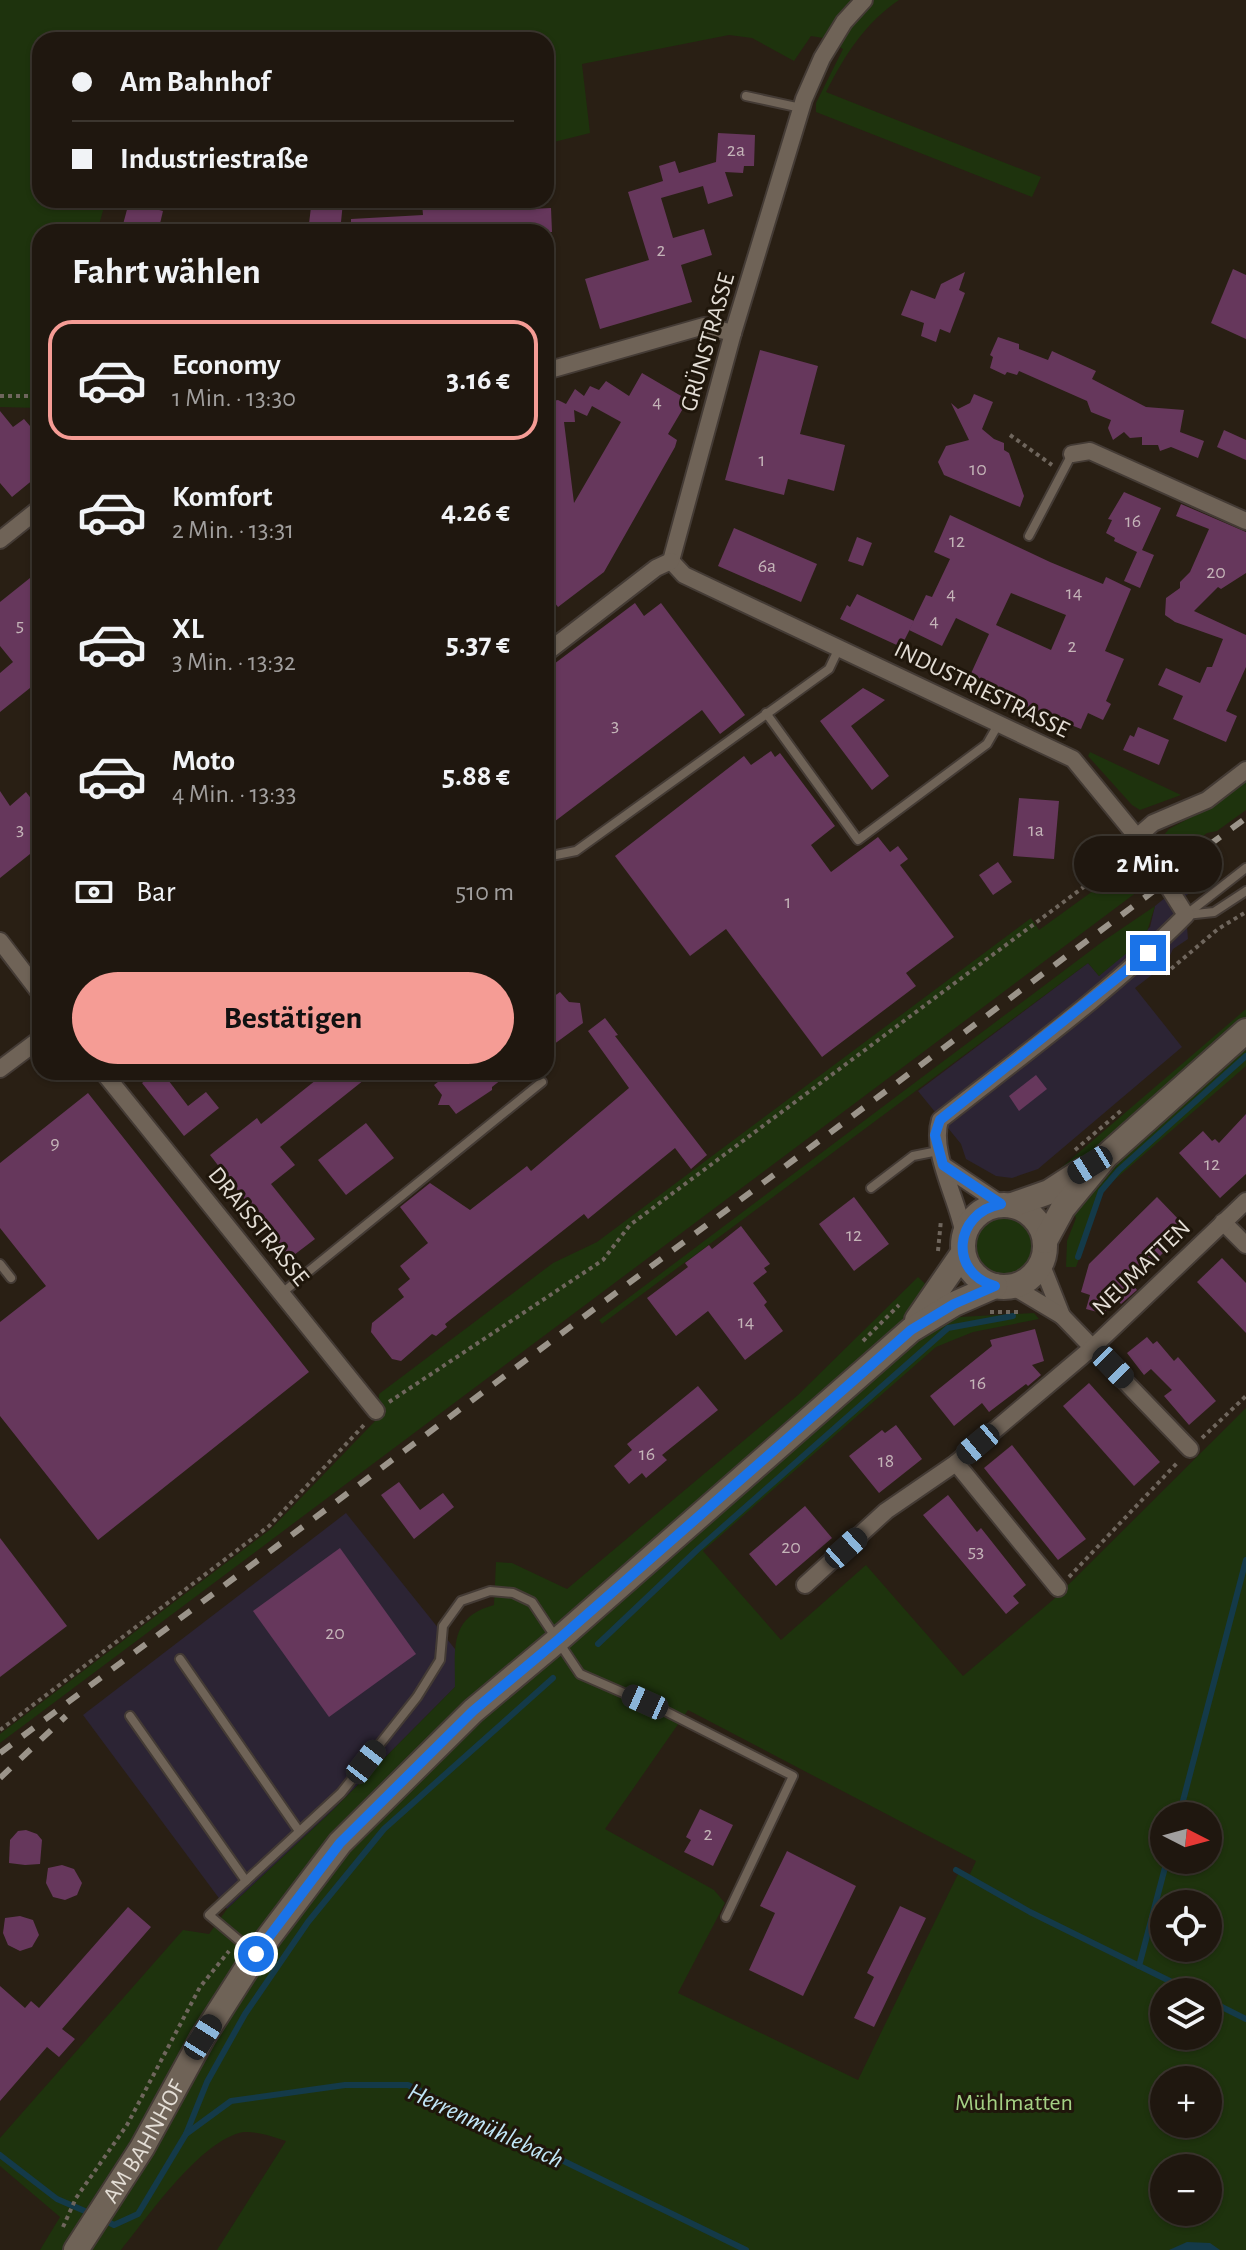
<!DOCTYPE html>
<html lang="de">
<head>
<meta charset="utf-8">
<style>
  :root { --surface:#1f170f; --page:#272018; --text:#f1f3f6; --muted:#a19f9e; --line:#3c362f; --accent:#f59c95 }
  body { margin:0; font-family:"Alegreya Sans",sans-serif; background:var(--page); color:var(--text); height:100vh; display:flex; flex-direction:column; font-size:30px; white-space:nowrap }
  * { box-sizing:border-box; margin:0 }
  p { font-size:26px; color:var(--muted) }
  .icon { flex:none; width:44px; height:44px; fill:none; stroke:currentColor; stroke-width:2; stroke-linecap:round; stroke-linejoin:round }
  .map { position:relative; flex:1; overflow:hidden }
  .panel { position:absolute; left:32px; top:224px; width:522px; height:856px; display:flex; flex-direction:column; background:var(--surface); border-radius:24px; box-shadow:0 2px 6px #0004,0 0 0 2px var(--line) }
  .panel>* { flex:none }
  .top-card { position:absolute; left:32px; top:32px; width:522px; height:176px; border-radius:24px; box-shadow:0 2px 6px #0004,0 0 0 2px var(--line); display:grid; align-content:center; height:176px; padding:0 40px; background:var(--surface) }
  .needle { width:52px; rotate:96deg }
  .buttons { position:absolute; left:1150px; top:1802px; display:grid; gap:16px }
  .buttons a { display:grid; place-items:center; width:72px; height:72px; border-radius:50%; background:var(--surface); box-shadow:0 2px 6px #0004,0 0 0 2px var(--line); font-size:40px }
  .end { position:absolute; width:36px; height:36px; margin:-18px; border:10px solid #1a73e8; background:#fff; box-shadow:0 0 0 4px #fff }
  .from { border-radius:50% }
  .bubble { position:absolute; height:56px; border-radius:28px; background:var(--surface); box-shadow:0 2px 6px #0004,0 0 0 2px var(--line); font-size:26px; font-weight:600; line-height:56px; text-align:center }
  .car { position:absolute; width:24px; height:48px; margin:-24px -12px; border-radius:10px; box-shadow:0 0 6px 2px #0007; background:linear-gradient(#222 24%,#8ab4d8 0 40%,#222 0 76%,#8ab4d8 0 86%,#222 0) }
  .top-card b { display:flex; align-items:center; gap:28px; height:76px; font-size:30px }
  .top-card b+b { border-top:2px solid var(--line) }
  .top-card i { width:20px; height:20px; background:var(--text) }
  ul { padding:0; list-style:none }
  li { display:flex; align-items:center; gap:24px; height:120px; margin:0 16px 12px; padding:0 24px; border:4px solid transparent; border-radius:24px }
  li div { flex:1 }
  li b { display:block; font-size:30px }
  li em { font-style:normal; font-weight:600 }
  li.active { border-color:var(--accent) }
  li>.icon { width:72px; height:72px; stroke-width:1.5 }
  h2 { padding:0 40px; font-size:36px; line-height:96px }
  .pay { display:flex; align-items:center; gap:20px; height:88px; padding:0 40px; font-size:30px }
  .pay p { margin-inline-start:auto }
  .cta { display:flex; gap:16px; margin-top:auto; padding:16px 40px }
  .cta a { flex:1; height:92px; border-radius:48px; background:var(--accent); color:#111; font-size:32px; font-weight:600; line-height:92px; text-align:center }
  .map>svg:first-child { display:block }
  .commercial { fill:#2c2434 }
  .green { fill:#1e330d; fill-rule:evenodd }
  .water { fill:#143a49 }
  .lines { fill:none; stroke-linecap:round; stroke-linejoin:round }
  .stream { stroke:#143a49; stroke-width:6 }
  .building { fill:#66375c; fill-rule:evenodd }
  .lane-casing { stroke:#443b35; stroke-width:12 }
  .street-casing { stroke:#443b35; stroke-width:20 }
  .secondary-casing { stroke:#443b35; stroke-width:28 }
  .path { stroke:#6f665d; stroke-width:4; stroke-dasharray:4 4; stroke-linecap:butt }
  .lane { stroke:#6f6357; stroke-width:8 }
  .street { stroke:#6f6357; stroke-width:16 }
  .secondary { stroke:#6f6357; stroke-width:24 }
  .rail { stroke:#9b948a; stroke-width:6; stroke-dasharray:14 14; stroke-linecap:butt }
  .route { stroke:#1a73e8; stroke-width:10 }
  .labels { text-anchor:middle; stroke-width:6; stroke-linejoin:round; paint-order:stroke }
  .number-label { font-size:20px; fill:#c4b4b8 }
  .street-label { font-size:24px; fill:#e4ded6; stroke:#1f160b }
  .park-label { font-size:24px; fill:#a4d184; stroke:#1f160b }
  .water-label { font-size:26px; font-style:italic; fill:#c1e6f7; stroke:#1f160b }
</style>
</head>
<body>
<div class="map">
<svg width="1246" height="2250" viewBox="0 0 1246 2250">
  <rect width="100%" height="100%" fill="#291f14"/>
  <!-- commercial -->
  <g class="commercial">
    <polygon points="1187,880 1194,890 1178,901 1186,915 1188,939 1173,949 1166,964 1135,988 1182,1047 1038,1169 1012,1178 996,1176 966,1159 961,1144 918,1091 1088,963 1099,976 1150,927 1155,906"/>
    <polygon points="346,1513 455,1649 455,1687 333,1810 227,1909 83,1715"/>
  </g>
  <!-- green -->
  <g class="green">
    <path d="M0,0H899C864,24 845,55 826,92L1041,177L1032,197L816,112V103L843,49L823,38L811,36L794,61L752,38L729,35L582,64L590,133L546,144V40H40V200H106L97,232H40V408L0,407Z"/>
    <polygon points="1090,752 1181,795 1140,810 1132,805 1088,756"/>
    <polygon points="1246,779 1246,810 1217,831 1207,833 1174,859 1163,844 1164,835 1169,829 1199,813"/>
    <polygon points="1133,862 1143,864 1153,880 0,1743 0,1734 271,1529 377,1419 379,1394 553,1263 597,1242 1031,918 1039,930"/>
    <polygon points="1155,906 1145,938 1099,976 1088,963 602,1324 599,1320 1102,942"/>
    <polygon points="1246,1009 1246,1018 1088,1159 1049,1185 1048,1179"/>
    <polygon points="1246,1044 1246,1066 1104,1189 1076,1267 1066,1267 1067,1241 1076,1218 1071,1209 1108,1166"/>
    <circle cx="1003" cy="1247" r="32"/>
    <path d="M918,1277L960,1317L1034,1313L1039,1319L973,1332L936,1347L703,1551L781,1640L866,1565L963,1676L1054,1599L1246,1408V2250H217L286,2141C275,2137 256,2131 244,2132C201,2139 148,2217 121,2250H40L60,2217L0,2166V2138L183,1930L209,1934L227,1909L333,1810L455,1687C455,1647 449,1617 494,1605L496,1562L512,1563L567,1589L798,1395ZM688,1710L976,1861L970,1874L960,1870L858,2080L678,1993L725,1903L714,1890L605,1829ZM1164,1816H1208V1860H1164ZM1164,1904H1208V1948H1164ZM1164,1992H1208V2036H1164ZM1164,2080H1208V2124H1164ZM1164,2168H1208V2212H1164Z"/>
  </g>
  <!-- water -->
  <polygon class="water" points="1187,2242 1210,2243 1220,2250 1169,2250"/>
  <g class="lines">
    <!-- stream -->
    <g class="stream">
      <polyline points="1078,1257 1101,1191 1119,1170 1246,1056"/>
      <polyline points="598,1644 697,1550 948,1328 1013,1316"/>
      <polyline points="1179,1816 1246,1560"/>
      <polyline points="956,1870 1030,1912 1192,1992"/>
      <polyline points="1139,1966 1167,1860"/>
      <polyline points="1208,2000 1246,2019"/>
      <polyline points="186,2134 207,2082 245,2014 308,1922 384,1829 553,1678"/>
      <polyline points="0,2155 57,2199 94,2215"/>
      <polyline points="104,2220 114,2225 138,2214 186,2134 231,2101 345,2085 408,2085 746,2250"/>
    </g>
  </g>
  <!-- building -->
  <g class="building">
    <polygon points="718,133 755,135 754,166 744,166 743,173 725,172 733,196 708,204 703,186 661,198 673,238 704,229 712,255 681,265 692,302 600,329 585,279 649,260 628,192 663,181 659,166 675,161 679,173 716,162"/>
    <polygon points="315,200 343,202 340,232 308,232 311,207 314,208"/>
    <polygon points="429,200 530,200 530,209 551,208 552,232 351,232 351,219 423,215 422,204 429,203"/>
    <polygon points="129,202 163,211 158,232 121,232"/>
    <polygon points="1233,269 1246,275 1246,339 1211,323"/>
    <polygon points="965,272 959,290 965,293 950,333 940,329 936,342 921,336 924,323 901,315 911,290 935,299 941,284"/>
    <polygon points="998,337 1019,344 1019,349 1048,360 1052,351 1096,371 1092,379 1146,407 1184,410 1180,432 1204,441 1198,458 1171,447 1160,451 1158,445 1142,445 1142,437 1130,438 1124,432 1113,440 1108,428 1111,420 1091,412 1087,401 1019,371 1017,375 1007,372 1005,375 990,368 993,357 990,355"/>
    <polygon points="760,350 818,366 800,434 845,445 834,491 788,479 784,495 725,480"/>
    <path d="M642,373L688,400L668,434L677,440L675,447L604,572L558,607L546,592V402L558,400L566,404L575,389L584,396L590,386L599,390L606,381L629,396ZM592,406L621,422L574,503L564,422H575L574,410L587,416Z"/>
    <polygon points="974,394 993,402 982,429 994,439 1004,443 1004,450 1009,453 1024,496 1020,507 944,475 938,462 946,446 969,440 951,403 958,409 970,403"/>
    <polygon points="0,411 13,427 24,419 30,426 40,418 40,474 12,497 0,483"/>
    <polygon points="1224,430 1246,440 1246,460 1217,447"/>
    <polygon points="1124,492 1161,508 1142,550 1154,555 1140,588 1124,581 1137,552 1114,541 1115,538 1106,533 1112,520 1108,519"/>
    <polygon points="1181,504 1246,532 1246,573 1221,589 1218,587 1194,611 1246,635 1246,667 1226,711 1237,716 1226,742 1173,719 1183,696 1158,685 1166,668 1200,683 1207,667 1212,667 1223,639 1175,622 1165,615 1166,598 1180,588 1180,582 1190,572 1209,529 1176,516"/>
    <path d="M950,515L1050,562L1103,584L1106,577L1131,589L1105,651L1124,659L1106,701L1111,704L1103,720L1088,713L1081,729L1011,701L1013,697L984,684L983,686L968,680L989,634L956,618L942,646L909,630L926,595L932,597L950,559L934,552ZM1011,593L1066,615L1051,650L996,625Z"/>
    <polygon points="734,528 817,564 801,602 718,566"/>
    <polygon points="857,537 872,543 863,566 848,561"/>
    <polygon points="40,570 40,680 0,712 0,673 13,662 0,646 0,602"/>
    <polygon points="857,594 914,621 901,647 840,619 847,605 850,607"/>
    <polygon points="635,603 644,616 661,603 745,715 720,734 702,710 546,828 546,670"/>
    <polygon points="863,688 885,700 851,726 889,776 872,790 820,721"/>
    <polygon points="1138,727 1169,740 1159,765 1123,750 1130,735 1134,737"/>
    <polygon points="771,751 775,757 780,753 835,826 811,845 831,872 878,837 890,852 898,846 908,859 900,865 954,937 906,973 916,986 822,1057 726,929 690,956 615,856 744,756 751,765"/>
    <polygon points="0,791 10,806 26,792 40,810 40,846 0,878"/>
    <polygon points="1019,798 1059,801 1054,859 1013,856"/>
    <polygon points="998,862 1012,882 993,895 979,875"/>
    <polygon points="560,992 569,1002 580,1003 583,1023 546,1050 546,1002"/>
    <polygon points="605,1018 618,1035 615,1036 707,1155 691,1169 675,1148 588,1219 584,1214 445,1324 447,1327 436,1336 432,1334 401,1361 392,1359 371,1332 372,1323 404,1297 398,1289 410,1279 400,1266 428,1243 400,1207 430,1183 470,1210 527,1166 531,1171 629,1088 588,1031"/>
    <polygon points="156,1072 162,1072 188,1106 206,1092 219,1108 184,1136 142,1083"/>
    <polygon points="326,1072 374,1072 280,1147 295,1165 271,1184 315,1239 290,1258 210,1155 257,1118 261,1124"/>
    <polygon points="451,1072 511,1072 492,1087 492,1090 456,1114 449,1105 438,1105 442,1095 434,1085"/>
    <polygon points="1036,1075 1047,1089 1019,1111 1009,1096"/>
    <polygon points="88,1093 309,1372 98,1540 0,1416 0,1322 46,1286 0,1228 0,1163"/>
    <polygon points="1246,1114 1246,1174 1220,1198 1179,1153 1203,1131 1212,1141 1215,1139 1219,1143"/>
    <polygon points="366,1123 394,1158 346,1195 318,1160"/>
    <polygon points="854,1197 889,1244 854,1271 819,1224"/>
    <polygon points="1157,1197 1182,1223 1161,1243 1167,1249 1132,1284 1137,1290 1121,1304 1111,1293 1105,1314 1086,1309 1090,1295 1081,1292 1089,1264"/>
    <polygon points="741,1226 770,1264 764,1268 767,1272 753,1283 767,1302 764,1305 783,1331 745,1360 708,1311 676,1336 647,1298 688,1267 685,1263 709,1245 712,1249"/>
    <polygon points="1222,1258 1246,1283 1246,1333 1197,1282"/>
    <polygon points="1035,1329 1044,1361 1032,1365 1041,1375 1028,1386 1026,1384 989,1412 982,1403 954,1426 930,1396 992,1346 990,1340"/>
    <polygon points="1147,1337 1153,1344 1157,1341 1174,1361 1178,1357 1216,1401 1189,1425 1164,1396 1172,1390 1151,1369 1144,1375 1127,1353"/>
    <polygon points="1089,1383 1160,1462 1134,1486 1063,1406"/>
    <polygon points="698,1386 718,1410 662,1455 667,1460 646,1478 642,1473 629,1484 614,1466 632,1450 627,1444"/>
    <polygon points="896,1425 922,1459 879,1493 849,1456 882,1430 885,1433"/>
    <polygon points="1012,1445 1086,1539 1058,1560 984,1468"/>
    <polygon points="399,1482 420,1510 443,1493 454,1507 414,1539 381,1495"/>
    <polygon points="948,1495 977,1532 981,1528 1026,1585 1013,1596 1019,1603 1006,1614 923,1515"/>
    <polygon points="805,1506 832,1538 776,1586 749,1554"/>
    <polygon points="0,1538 67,1626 0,1677"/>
    <polygon points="340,1548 416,1654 329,1717 253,1611"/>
    <polygon points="700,1809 733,1825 713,1866 684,1852 691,1840 686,1837"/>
    <polygon points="26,1830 37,1834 42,1840 40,1864 25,1865 9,1863 10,1840 18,1831"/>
    <polygon points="787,1851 856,1886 803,1996 749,1970 775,1913 760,1906"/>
    <polygon points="62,1865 74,1869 82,1883 77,1895 65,1900 53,1897 46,1883 48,1868"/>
    <polygon points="900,1906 926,1918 874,2027 854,2018 874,1977 867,1973"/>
    <polygon points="128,1907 151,1927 62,2029 75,2039 59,2057 47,2047 0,2101 0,1986 25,2008 31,2001 39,2008"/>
    <polygon points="20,1916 33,1920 39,1935 32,1947 20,1951 8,1945 3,1933 5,1918"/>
  </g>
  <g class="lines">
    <!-- lane casing -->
    <g class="lane-casing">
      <g id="lane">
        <polyline points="746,96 801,108"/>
        <polyline points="1029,536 1072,454"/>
        <polyline points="766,713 858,840 987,744 999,723"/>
        <polyline points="546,857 576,851 829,669 839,648"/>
        <polyline points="1187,914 1246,868"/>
        <polyline points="1186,915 1214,912 1246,891"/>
        <polyline points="871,1188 913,1156 938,1151"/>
        <polyline points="0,1264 11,1278"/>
        <polyline points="282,1293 542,1082"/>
        <polyline points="180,1659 299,1831"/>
        <polyline points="130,1716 246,1881"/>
        <polyline points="254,1953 209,1915 341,1793 417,1697 440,1660 443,1626 461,1601 490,1591 513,1593 532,1602 580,1674 665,1711 793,1776 726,1917"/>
      </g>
    </g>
    <!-- street casing -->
    <g class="street-casing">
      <g id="street">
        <polyline points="546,371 704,326 733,333"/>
        <polyline points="1072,454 1090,451 1246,521"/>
        <polyline points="0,540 40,508"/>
        <path d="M671,561L684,575L1073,759L1137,837L1186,915C1111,991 1024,1054 940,1120C930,1153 958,1199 964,1235"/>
        <polyline points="671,561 733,333 804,99 822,58 844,22 864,0"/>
        <polyline points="546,653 656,568 671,561"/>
        <polyline points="1137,837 1153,823 1207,800 1246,770"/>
        <polyline points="0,941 40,993"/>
        <polyline points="0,1069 40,1039"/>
        <polyline points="103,1072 376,1411"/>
        <polyline points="944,1166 1001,1204"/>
        <polyline points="1223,1222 1246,1245"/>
        <polyline points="1041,1263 1062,1316"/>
        <polyline points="1012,1286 1062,1316 1190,1449"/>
        <polyline points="956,1463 1058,1588"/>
        <polyline points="805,1585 886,1511 956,1463 1093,1347 1246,1201"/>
      </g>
    </g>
    <!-- secondary casing -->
    <g class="secondary-casing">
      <g id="secondary">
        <circle cx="1004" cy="1246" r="41"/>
        <polyline points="1012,1205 1049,1192 1083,1170"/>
        <polyline points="1045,1241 1063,1208 1106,1156 1246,1031"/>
        <polyline points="917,1320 963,1253"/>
        <path id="s1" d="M76,2250L142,2148L203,2037L256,1954L340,1843L473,1711L559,1639L911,1330L954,1304L995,1286"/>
      </g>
    </g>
    <!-- path -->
    <g class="path">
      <polyline points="0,396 40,396"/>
      <polyline points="1010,435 1052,465"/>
      <polyline points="1188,888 1209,879"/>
      <polyline points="1165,974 1218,929 1246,912"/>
      <polyline points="1075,1150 1123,1109"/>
      <polyline points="938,1251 941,1220"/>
      <polyline points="990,1312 1022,1312"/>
      <polyline points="863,1341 899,1305"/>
      <polyline points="389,1402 603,1260 630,1225 1124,857 1127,852"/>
      <polyline points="1202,1438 1246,1396"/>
      <polyline points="1069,1577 1178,1462"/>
      <polyline points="0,1730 269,1526 365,1424"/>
      <polyline points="63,2227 76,2198 127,2125 200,1987 229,1951"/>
    </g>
    <!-- lane -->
    <use href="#lane" class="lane"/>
    <!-- street -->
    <use href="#street" class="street"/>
    <!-- secondary -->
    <use href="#secondary" class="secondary"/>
    <!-- rail -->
    <g class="rail">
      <polyline points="0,1753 1167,881 1209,845 1246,818"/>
      <polyline points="0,1778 66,1716"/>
    </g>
  </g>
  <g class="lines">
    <!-- route -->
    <path class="route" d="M256,1954L340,1843L473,1711L559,1639L911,1330L954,1304L995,1286C948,1273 954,1213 1001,1204L943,1165L935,1135L940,1120L1148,953"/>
  </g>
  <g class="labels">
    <!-- number labels -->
    <g class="number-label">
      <text x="736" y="156">2a</text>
      <text x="661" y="256">2</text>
      <text x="657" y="408">4</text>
      <text x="762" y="466">1</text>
      <text x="978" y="475">10</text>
      <text x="1133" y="527">16</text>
      <text x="957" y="547">12</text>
      <text x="767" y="572">6a</text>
      <text x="1216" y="578">20</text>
      <text x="1074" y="599">14</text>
      <text x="951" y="600">4</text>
      <text x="934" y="627">4</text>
      <text x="20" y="631">5</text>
      <text x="1072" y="652">2</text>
      <text x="615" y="731">3</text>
      <text x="20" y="835">3</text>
      <text x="1036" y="836">1a</text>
      <text x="788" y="908">1</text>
      <text x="55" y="1149">9</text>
      <text x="1212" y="1170">12</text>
      <text x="854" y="1241">12</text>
      <text x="746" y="1328">14</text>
      <text x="978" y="1389">16</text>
      <text x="647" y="1460">16</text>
      <text x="886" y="1467">18</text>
      <text x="791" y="1553">20</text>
      <text x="976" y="1557">53</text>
      <text x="335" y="1639">20</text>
      <text x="708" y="1840">2</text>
    </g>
    <!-- street labels -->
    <g class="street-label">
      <text transform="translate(707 342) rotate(-74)" y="8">GRÜNSTRASSE</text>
      <text transform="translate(982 689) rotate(26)" y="8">INDUSTRIESTRASSE</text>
      <text transform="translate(259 1226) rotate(51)" y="8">DRAISSTRASSE</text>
      <text transform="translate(1141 1267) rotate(-44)" y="8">NEUMATTEN</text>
      <text dy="8" stroke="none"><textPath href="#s1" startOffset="128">AM BAHNHOF</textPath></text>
    </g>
    <!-- park labels -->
    <g class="park-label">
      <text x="1014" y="2110">Mühlmatten</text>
    </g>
    <!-- water labels -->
    <g class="water-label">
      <text transform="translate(486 2125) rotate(25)" y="9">Herrenmühlebach</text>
    </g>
  </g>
</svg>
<div class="buttons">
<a><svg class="needle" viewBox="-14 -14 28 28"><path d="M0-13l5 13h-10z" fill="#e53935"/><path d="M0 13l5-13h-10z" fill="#a19f9e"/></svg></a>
<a><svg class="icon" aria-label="locate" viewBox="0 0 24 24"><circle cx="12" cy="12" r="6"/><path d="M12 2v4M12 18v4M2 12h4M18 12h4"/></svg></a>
<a><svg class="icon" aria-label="layers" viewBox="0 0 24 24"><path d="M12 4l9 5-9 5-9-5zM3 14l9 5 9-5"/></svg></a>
<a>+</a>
<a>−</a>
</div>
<i class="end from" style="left:256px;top:1954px"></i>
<i class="end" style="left:1148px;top:953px"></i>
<div class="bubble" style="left:1074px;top:836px;width:148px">2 Min.</div>
<i class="car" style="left:1090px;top:1165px;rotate:238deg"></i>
<i class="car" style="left:1113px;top:1367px;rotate:136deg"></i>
<i class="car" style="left:978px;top:1444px;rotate:230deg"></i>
<i class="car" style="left:846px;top:1548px;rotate:48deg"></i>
<i class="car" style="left:645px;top:1702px;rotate:294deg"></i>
<i class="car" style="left:366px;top:1762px;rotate:38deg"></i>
<i class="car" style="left:203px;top:2037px;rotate:32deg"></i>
<div class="top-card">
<b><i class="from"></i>Am Bahnhof</b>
<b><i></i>Industriestraße</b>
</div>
<section class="panel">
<h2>Fahrt wählen</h2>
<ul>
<li class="active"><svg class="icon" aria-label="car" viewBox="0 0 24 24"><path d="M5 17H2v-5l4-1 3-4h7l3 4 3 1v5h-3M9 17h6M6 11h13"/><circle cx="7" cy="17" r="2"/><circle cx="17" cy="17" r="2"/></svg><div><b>Economy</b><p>1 Min. · 13:30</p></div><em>3.16 €</em></li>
<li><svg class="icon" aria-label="car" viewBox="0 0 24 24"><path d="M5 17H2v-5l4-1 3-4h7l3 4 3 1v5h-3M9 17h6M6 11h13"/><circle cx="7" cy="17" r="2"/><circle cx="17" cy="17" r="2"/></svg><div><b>Komfort</b><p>2 Min. · 13:31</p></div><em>4.26 €</em></li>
<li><svg class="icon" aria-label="car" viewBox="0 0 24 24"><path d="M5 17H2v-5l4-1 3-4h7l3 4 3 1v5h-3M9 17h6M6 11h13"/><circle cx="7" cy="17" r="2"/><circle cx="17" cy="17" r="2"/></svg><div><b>XL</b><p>3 Min. · 13:32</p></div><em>5.37 €</em></li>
<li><svg class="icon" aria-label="car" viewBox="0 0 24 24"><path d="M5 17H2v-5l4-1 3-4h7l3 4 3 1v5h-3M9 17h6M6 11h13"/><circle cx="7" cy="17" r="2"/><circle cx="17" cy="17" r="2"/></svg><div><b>Moto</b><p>4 Min. · 13:33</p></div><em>5.88 €</em></li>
</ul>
<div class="pay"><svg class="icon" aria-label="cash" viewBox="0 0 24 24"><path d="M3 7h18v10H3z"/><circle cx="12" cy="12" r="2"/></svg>Bar<p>510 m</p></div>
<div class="cta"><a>Bestätigen</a></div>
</section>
</div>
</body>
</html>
